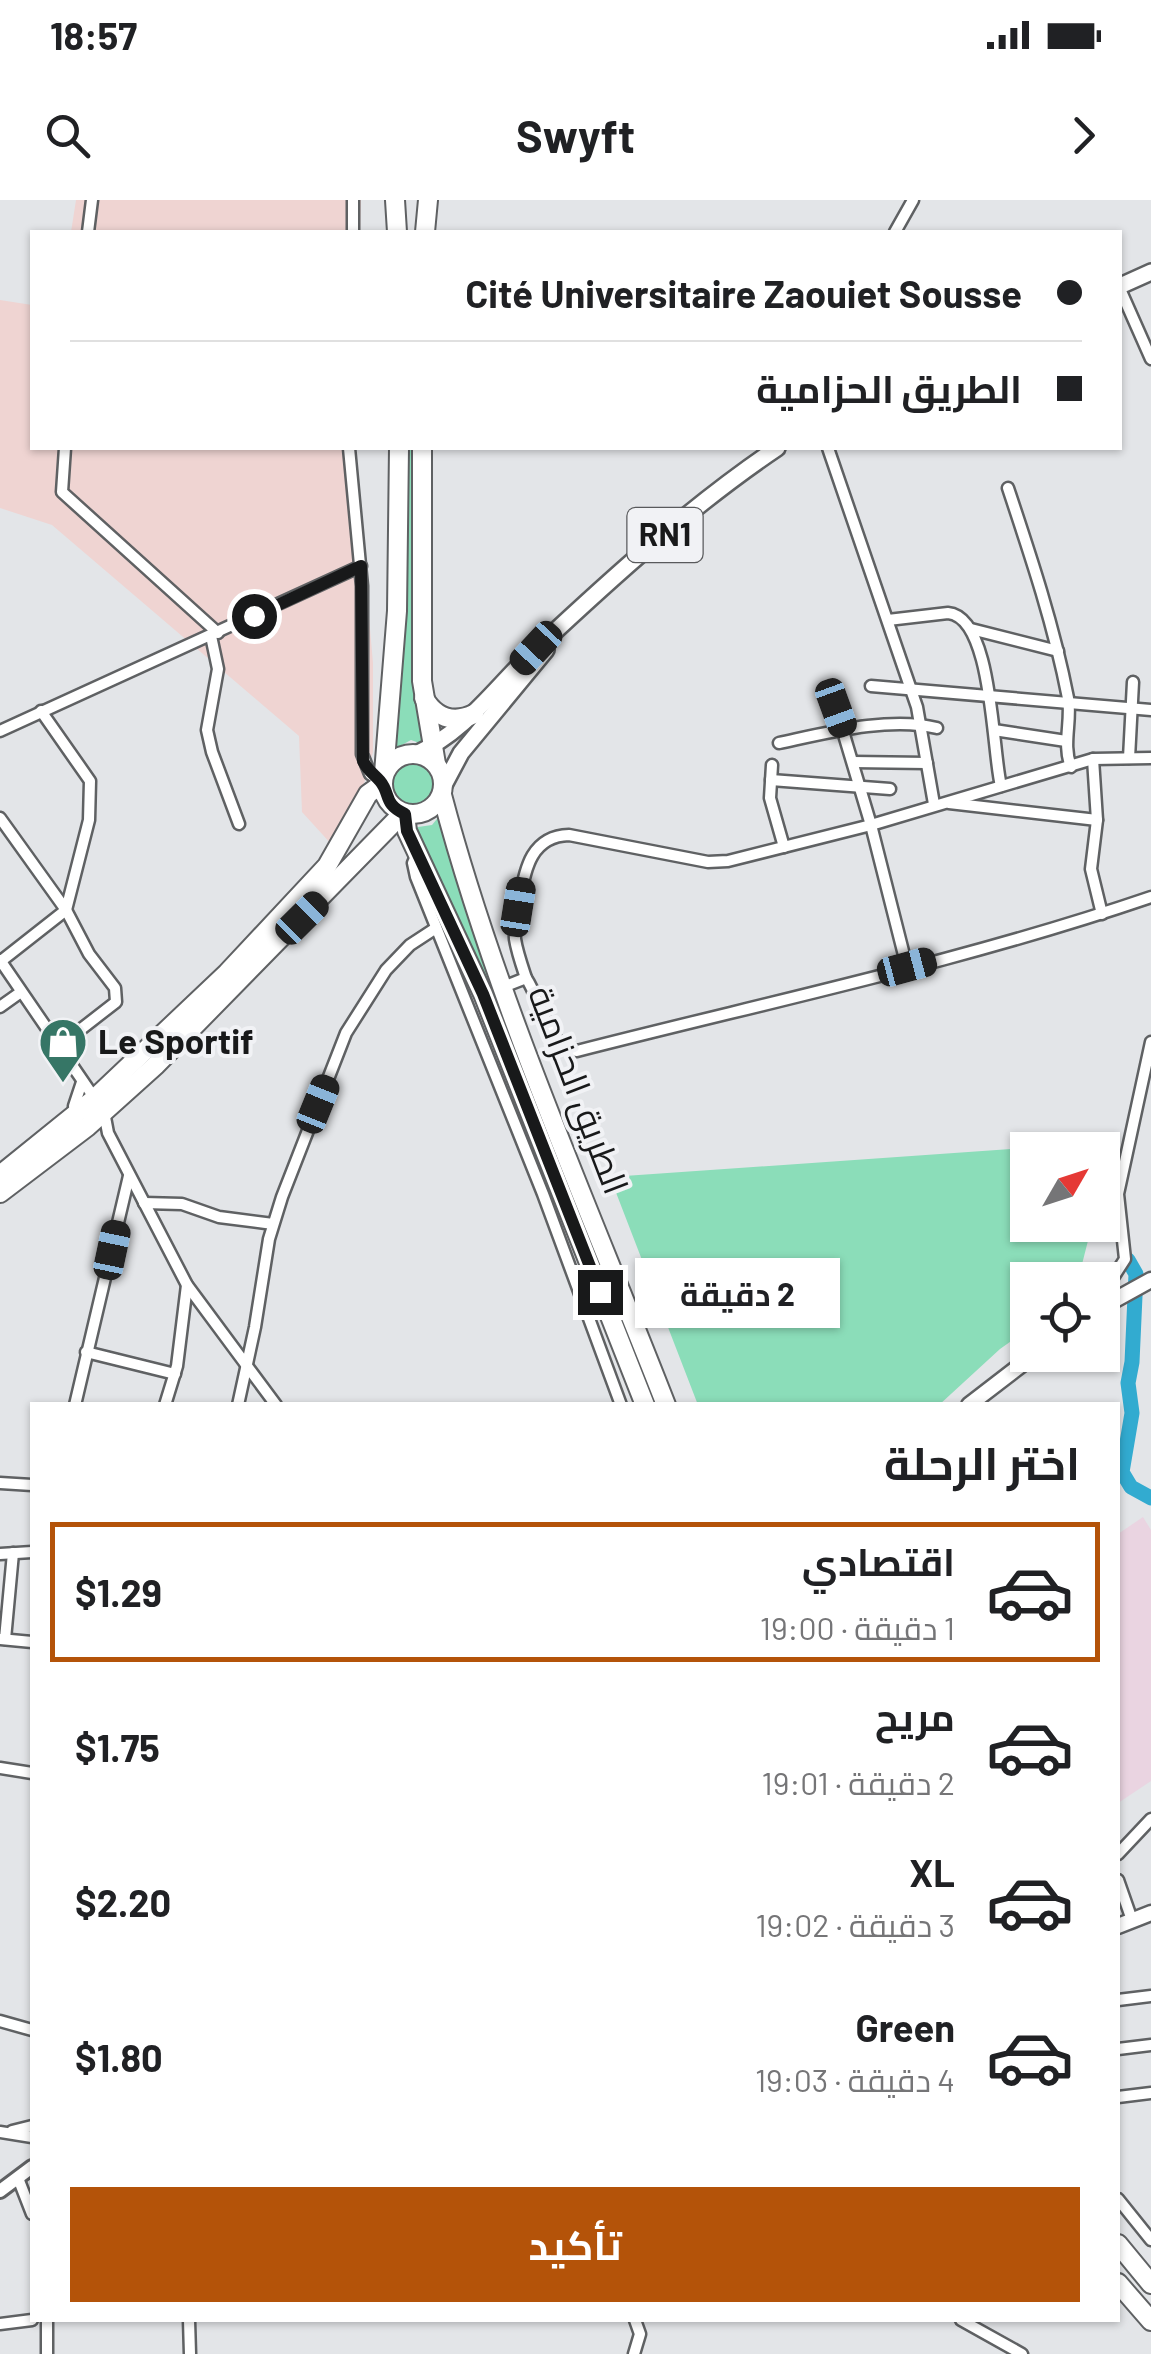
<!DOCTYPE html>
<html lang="ar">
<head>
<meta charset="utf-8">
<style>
  :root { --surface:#fff; --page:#f6f6f6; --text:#202124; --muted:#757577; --line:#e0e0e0; --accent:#b45309 }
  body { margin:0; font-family:Barlow,Cairo,sans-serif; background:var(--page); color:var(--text); direction:rtl; height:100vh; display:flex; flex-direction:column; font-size:38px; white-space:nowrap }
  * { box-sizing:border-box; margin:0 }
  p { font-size:32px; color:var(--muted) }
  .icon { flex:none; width:55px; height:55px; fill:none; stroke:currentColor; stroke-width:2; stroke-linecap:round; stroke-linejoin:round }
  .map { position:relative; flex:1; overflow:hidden; direction:ltr }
  .side { position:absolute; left:30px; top:1202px; width:1090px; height:920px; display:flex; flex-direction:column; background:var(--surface); border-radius:0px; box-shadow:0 2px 8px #0004; direction:rtl }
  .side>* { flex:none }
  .guide { position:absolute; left:30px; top:30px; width:1092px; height:220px; border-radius:0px; box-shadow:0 2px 8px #0004; direction:rtl; display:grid; align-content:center; height:220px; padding:0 40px; background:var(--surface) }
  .needle { width:65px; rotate:51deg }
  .buttons { position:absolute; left:1010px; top:932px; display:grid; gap:20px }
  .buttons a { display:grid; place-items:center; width:110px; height:110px; border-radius:0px; background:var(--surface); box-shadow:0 2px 8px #0004; font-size:50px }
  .end { position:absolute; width:45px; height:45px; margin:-22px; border:12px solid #18191a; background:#fff; box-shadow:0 0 0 5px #fff }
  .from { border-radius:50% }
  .bubble { position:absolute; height:70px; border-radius:0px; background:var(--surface); box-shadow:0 2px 8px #0004; font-size:32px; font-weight:700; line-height:70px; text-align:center; direction:rtl }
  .car { position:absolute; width:30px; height:60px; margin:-30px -15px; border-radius:12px; box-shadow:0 0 8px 2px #0007; background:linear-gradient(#222 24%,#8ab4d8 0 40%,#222 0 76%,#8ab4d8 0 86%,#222 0) }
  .guide b { display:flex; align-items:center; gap:35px; height:95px; font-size:38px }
  .guide b+b { border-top:2px solid var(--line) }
  .guide i { width:25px; height:25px; background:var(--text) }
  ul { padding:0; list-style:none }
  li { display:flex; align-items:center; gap:30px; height:140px; margin:0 20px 15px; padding:0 20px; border:5px solid transparent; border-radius:0px }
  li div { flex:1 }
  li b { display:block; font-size:38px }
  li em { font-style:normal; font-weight:700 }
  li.active { border-color:var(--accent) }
  li>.icon { width:90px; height:90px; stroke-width:1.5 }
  h2 { padding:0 40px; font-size:45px; line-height:120px }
  .button { display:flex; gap:20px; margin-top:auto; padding:20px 40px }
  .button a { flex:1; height:115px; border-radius:0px; background:var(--accent); color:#fff; font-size:40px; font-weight:700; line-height:115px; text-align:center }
  .status { display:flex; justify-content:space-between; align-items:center; height:70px; padding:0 50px; background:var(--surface); direction:ltr }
  .status svg { height:28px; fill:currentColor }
  header { display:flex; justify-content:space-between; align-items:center; height:130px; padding:0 40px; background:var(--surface); font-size:45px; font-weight:700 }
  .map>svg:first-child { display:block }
  .commercial { fill:#ead4e1 }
  .education { fill:#efd4d2 }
  .green { fill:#8bddb9 }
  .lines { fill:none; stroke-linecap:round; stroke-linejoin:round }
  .river { stroke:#32abd0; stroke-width:15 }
  .minor-casing { stroke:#5f6163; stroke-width:15 }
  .tertiary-casing { stroke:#5f6163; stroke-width:18 }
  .secondary-casing { stroke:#5f6163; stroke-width:19 }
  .primary-casing { stroke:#5f6163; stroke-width:20 }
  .trunk-casing { stroke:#5f6163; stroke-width:22 }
  .minor { stroke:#fff; stroke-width:10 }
  .tertiary { stroke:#fff; stroke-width:12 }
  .secondary { stroke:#fff; stroke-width:14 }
  .primary { stroke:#fff; stroke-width:15 }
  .trunk { stroke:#fff; stroke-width:18 }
  .route { stroke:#18191a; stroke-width:12 }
  .labels { text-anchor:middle; stroke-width:8; stroke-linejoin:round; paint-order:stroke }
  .shield { fill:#f1f2f5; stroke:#595a5c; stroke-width:2.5 }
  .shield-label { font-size:32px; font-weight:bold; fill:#18191a }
  .poi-label { font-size:35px; font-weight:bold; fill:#18191a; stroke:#f1f2f5; text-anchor:start }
  .street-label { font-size:35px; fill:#18191a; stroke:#f1f2f5 }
</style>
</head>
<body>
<div class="status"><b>18:57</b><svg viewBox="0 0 49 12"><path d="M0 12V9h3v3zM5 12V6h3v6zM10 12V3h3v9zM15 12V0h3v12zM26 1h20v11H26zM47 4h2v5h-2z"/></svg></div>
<header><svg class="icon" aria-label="forward" viewBox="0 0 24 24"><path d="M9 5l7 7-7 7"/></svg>Swyft<svg class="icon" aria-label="search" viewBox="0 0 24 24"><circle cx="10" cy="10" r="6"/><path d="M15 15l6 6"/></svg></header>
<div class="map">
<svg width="1151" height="2154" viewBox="0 0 1151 2154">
  <rect width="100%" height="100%" fill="#e3e5e8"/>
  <!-- commercial -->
  <polygon class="commercial" points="1143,1317 1151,1330 1151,1581 1118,1603 1118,1334"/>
  <!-- education -->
  <g class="education">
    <polygon points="76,0 361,0 360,32 71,32"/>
    <polygon points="0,100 32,105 32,248 354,248 373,463 373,552 356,612 333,646 302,612 299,536 52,325 0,308"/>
  </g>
  <!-- green -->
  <g class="green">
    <polygon points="408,248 415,248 425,545 411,540 387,553"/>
    <circle cx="413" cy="584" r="23"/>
    <polygon points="441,614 660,1205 651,1205 411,628 432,625"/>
    <polygon points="1113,942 1103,982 1102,950 1028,950 1028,1025 1092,1025 1078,1080 1028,1080 1027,1130 1000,1149 939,1205 698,1205 610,977"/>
  </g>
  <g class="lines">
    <!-- river -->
    <polyline class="river" points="1128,1060 1136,1074 1132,1162 1128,1183 1132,1213 1122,1272 1131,1287 1151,1298"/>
    <!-- minor casing -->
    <g class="minor-casing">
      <g id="minor">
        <polyline points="88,32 92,0"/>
        <polyline points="353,32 353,0"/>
        <polyline points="895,32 913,0"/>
        <polyline points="1120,89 1151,159"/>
        <polyline points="65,248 62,292 218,433"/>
        <polyline points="349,248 362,386 362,554 370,574 382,582"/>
        <polyline points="828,248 917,507 934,604"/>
        <path d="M1008,288C1031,357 1054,426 1068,498C1072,521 1062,544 1071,567"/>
        <path d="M888,420L948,413C993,417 992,551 1001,586"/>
        <polyline points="971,429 1058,451"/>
        <polyline points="211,436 218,469 207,530 212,552 239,624"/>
        <polyline points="871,486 1151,510"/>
        <polyline points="836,508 871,625 907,767"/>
        <polyline points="994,530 1066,541"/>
        <polyline points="0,531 361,366"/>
        <path d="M779,543C826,533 890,516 937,528"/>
        <polyline points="1129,558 1133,482"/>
        <polyline points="1093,559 1097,620 1091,669 1102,714"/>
        <polyline points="853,562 927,563"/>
        <polyline points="772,565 770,598 784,647"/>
        <polyline points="771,580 890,589"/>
        <polyline points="949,603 1097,620"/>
        <polyline points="0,618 66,710 89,754 115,788 116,802 58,847"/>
        <polyline points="417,654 413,663 416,677 543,994 621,1205"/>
        <polyline points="0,760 104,912 108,933 187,1085 276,1205"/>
        <polyline points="1,761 66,710 89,620 90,581 41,511"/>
        <path d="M526,778C522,766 517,752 515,739C514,726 517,712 520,698C525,668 532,636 569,635L708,662L728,661L871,625L1093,559L1151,558"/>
        <path d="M503,787L526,778C542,801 546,847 577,851C768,802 964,761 1151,697"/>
        <polyline points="0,807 21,792"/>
        <polyline points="76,914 74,906 82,882"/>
        <polyline points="144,1003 182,1004 219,1017 273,1024"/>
        <polyline points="1108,1103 1107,1087 1125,1059 1118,994 1151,842"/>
        <polyline points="86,1152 175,1174"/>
        <polyline points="75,1205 129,976"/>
        <polyline points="165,1205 177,1166 187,1085"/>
        <polyline points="238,1205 255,1127 269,1039 282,997 346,833 386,770 410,745 436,728"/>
        <polyline points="0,1283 32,1285"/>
        <polyline points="0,1354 32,1352"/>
        <polyline points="0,1439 32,1442"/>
        <polyline points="5,1439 13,1353"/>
        <polyline points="0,1568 32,1573"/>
        <polyline points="1118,1654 1151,1619"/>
        <polyline points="1118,1680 1132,1720"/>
        <polyline points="1118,1800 1151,1796"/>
        <polyline points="0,1821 32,1830"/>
        <polyline points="1118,1849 1151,1845"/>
        <polyline points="1118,1897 1151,1893"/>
        <polyline points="12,1931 32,1926"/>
        <polyline points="0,1932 32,1937"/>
        <polyline points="18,1978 32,2014"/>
        <polyline points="1118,1999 1151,2040"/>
        <polyline points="189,2120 190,2154"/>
        <polyline points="961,2120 1022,2154"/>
        <polyline points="0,2124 32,2120"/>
        <polyline points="47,2154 47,2120"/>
        <polyline points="634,2154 640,2134 635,2120"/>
      </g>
    </g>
    <!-- tertiary casing -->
    <g class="tertiary-casing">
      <polyline id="tertiary" points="0,1991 32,1967"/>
    </g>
    <!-- secondary casing -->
    <g class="secondary-casing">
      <g id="secondary">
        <polyline points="1102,1107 1151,1080"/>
        <polyline points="969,1205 1034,1155"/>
        <polyline points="1118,1726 1151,1713"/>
      </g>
    </g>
    <!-- primary casing -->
    <g class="primary-casing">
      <g id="primary">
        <polyline points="1120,86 1151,72"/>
        <path d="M416,554C467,531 496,486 536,449C612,378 691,306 777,248"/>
        <polyline points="444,585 461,553 546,450"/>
      </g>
    </g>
    <!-- trunk casing -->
    <g class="trunk-casing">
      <g id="trunk">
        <polyline points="395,0 397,32"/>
        <polyline points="425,32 428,0"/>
        <polyline points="422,248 422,481 436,564"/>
        <path d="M424,498C435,517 453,524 474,514"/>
        <circle cx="413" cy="584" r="30"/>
        <polyline points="384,573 397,411 399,248"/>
        <path d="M442,595C497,803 588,1005 666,1205"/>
        <polyline points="405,614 407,631 483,794 645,1205"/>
        <polyline points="0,975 94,899 227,773 327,666 368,594 382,584"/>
        <polyline points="0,993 87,927 156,865 403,613"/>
        <polyline points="1118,2044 1151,2084"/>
        <polyline points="1118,2083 1151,2121"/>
      </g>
    </g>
    <!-- minor -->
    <use href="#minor" class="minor"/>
    <!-- tertiary -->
    <use href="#tertiary" class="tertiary"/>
    <!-- secondary -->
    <use href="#secondary" class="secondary"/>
    <!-- primary -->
    <use href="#primary" class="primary"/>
    <!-- trunk -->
    <use href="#trunk" class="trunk"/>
  </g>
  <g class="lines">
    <!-- route -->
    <path class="route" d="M254,416L361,366L363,561C368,571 373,573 380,581C391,594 383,604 405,614L407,631L483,794L600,1092"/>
  </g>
  <!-- icons -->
  <defs>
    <g id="shop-pin" transform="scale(2.5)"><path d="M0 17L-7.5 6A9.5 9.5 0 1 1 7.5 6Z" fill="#367666" stroke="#f1f2f5"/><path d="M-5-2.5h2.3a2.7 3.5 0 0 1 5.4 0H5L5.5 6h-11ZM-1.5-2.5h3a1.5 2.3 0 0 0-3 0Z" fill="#fff"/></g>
  </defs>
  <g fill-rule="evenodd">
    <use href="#shop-pin" x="63" y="842"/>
  </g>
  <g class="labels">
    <!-- shield labels -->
    <rect class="shield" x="627.5" y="308" width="75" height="54" rx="8"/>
    <g class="shield-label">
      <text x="665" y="346">RN1</text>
    </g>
    <!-- poi labels -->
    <g class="poi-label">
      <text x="98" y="854">Le Sportif</text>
    </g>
    <!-- street labels -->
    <g class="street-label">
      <text transform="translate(578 890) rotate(69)" y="12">الطريق الحزامية</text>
    </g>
  </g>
</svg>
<div class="buttons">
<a><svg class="needle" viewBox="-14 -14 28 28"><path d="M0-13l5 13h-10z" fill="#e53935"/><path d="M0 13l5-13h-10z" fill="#757577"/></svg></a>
<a><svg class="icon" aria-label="locate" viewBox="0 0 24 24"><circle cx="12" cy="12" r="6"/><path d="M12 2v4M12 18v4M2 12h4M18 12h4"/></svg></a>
</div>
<i class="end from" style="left:254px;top:416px"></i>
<i class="end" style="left:600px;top:1092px"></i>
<div class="bubble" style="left:635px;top:1058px;width:205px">2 دقيقة</div>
<i class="car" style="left:536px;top:448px;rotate:223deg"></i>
<i class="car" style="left:836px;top:508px;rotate:160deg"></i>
<i class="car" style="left:518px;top:707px;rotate:9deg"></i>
<i class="car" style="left:302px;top:718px;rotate:45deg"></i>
<i class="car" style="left:907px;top:767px;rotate:75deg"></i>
<i class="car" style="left:318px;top:904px;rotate:22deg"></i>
<i class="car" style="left:112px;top:1050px;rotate:12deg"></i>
<div class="guide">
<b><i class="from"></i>Cité Universitaire Zaouiet Sousse</b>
<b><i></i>الطريق الحزامية</b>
</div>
<section class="side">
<h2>اختر الرحلة</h2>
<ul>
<li class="active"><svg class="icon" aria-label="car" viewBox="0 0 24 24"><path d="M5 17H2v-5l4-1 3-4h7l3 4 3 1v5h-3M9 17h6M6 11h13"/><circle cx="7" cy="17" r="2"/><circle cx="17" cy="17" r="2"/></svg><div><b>اقتصادي</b><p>1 دقيقة · 19:00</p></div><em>$1.29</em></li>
<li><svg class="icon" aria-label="car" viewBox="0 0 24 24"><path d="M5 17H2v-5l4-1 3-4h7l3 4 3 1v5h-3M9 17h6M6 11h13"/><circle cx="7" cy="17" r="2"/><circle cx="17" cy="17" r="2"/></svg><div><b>مريح</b><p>2 دقيقة · 19:01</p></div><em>$1.75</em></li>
<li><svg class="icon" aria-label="car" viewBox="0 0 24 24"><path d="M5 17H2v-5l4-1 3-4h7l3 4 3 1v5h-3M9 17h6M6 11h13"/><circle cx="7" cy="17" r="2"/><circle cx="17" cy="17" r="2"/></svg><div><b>XL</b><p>3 دقيقة · 19:02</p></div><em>$2.20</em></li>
<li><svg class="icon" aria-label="car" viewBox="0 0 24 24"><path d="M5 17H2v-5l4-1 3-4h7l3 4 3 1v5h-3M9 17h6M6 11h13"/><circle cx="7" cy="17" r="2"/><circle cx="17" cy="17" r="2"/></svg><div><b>Green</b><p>4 دقيقة · 19:03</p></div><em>$1.80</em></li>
</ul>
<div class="button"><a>تأكيد</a></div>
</section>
</div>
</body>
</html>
